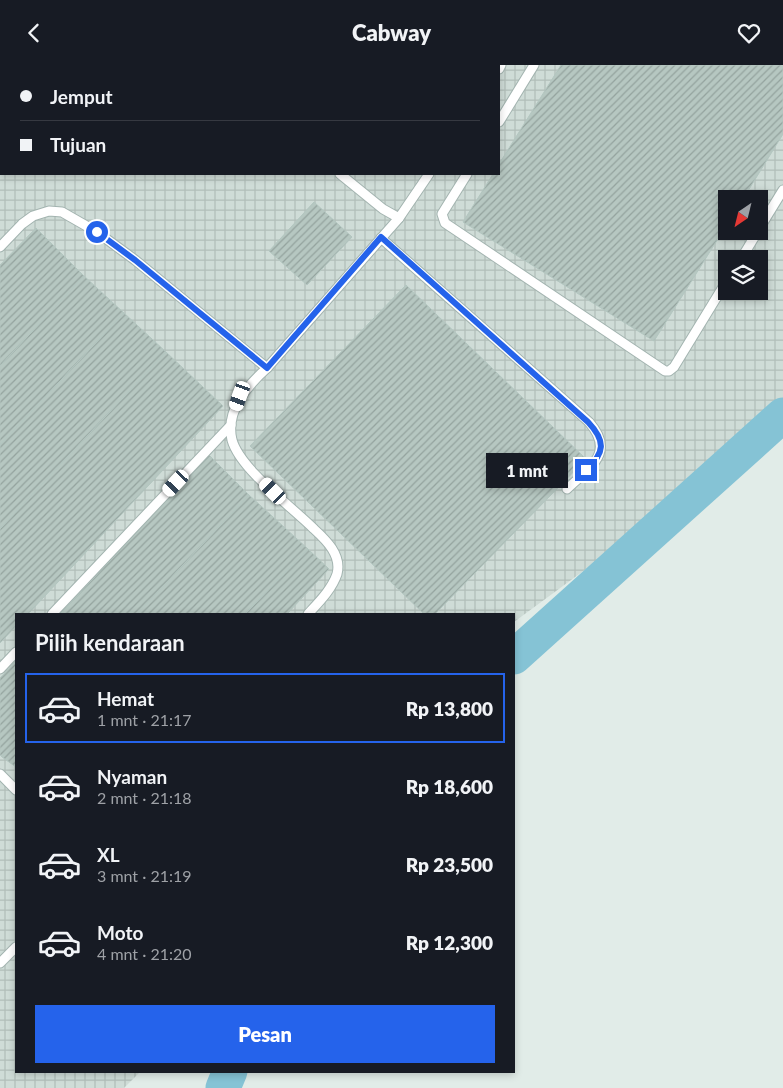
<!DOCTYPE html>
<html lang="id">
<head>
<meta charset="utf-8">
<style>
  :root { --surface:#171b24; --page:#20242c; --text:#f1f3f6; --muted:#9ea1a6; --line:#363941; --accent:#2563eb }
  body { margin:0; font-family:Lato,sans-serif; background:var(--page); color:var(--text); height:100vh; display:flex; flex-direction:column; font-size:19px; white-space:nowrap }
  * { box-sizing:border-box; margin:0 }
  p { font-size:16px; color:var(--muted) }
  .icon { flex:none; width:28px; height:28px; fill:none; stroke:currentColor; stroke-width:2; stroke-linecap:round; stroke-linejoin:round }
  .map { position:relative; flex:1; overflow:hidden }
  .details { position:absolute; left:15px; top:548px; width:500px; height:460px; display:flex; flex-direction:column; background:var(--surface); border-radius:0px; box-shadow:0 2px 8px #0003 }
  .details>* { flex:none }
  .hud { position:absolute; left:0px; top:0px; width:500px; height:110px; box-shadow:0 2px 8px #0003; display:grid; align-content:center; height:110px; padding:0 20px; background:var(--surface) }
  .needle { width:32px; rotate:215deg }
  .fabs { position:absolute; left:718px; top:125px; display:grid; gap:10px }
  .fabs a { display:grid; place-items:center; width:50px; height:50px; border-radius:0px; background:var(--surface); box-shadow:0 2px 8px #0003; font-size:25px }
  .end { position:absolute; width:22px; height:22px; margin:-11px; border:6px solid #2563eb; background:#fff; box-shadow:0 0 0 2px #fff }
  .from { border-radius:50% }
  .bubble { position:absolute; height:35px; border-radius:0px; background:var(--surface); box-shadow:0 2px 8px #0003; font-size:16px; font-weight:800; line-height:35px; text-align:center }
  .car { position:absolute; width:15px; height:30px; margin:-15px -8px; border-radius:6px; box-shadow:0 0 4px 1px #0007; background:linear-gradient(#fff 24%,#345 0 40%,#fff 0 76%,#345 0 86%,#fff 0) }
  .hud b { display:flex; align-items:center; gap:18px; height:48px; font-size:19px }
  .hud b+b { border-top:1px solid var(--line) }
  .hud i { width:12px; height:12px; background:var(--text) }
  ul { padding:0; list-style:none }
  li { display:flex; align-items:center; gap:15px; height:70px; margin:0 10px 8px; padding:0 10px; border:2px solid transparent; border-radius:0px }
  li div { flex:1 }
  li b { display:block; font-size:19px }
  li em { font-style:normal; font-weight:800 }
  li.active { border-color:var(--accent) }
  li>.icon { width:45px; height:45px; stroke-width:1.5 }
  h2 { padding:0 20px; font-size:22px; line-height:60px }
  .action { display:flex; gap:10px; margin-top:auto; padding:10px 20px }
  .action a { flex:1; height:58px; border-radius:0px; background:var(--accent); color:#fff; font-size:20px; font-weight:800; line-height:58px; text-align:center }
  header { display:flex; justify-content:space-between; align-items:center; height:65px; padding:0 20px; background:var(--surface); font-size:22px; font-weight:800 }
  .map>svg:first-child { display:block }
  .industrial { fill:url(#industrial-grid); fill-rule:evenodd }
  .lines { fill:none; stroke-linecap:round; stroke-linejoin:round }
  .river { stroke:#85c3d5; stroke-width:35 }
  .building { fill:url(#building-hatch); stroke:#b3c6c0 }
  .service-casing { stroke:#a3b4b0; stroke-width:11 }
  .service { stroke:#fff; stroke-width:9 }
  .route { stroke:#2563eb; stroke-width:6 }
</style>
</head>
<body>
<header><svg class="icon" aria-label="back" viewBox="0 0 24 24"><path d="M15 5l-7 7 7 7"/></svg>Cabway<svg class="icon" aria-label="heart" viewBox="0 0 24 24"><path d="M12 20l-8-8c-3-5 5-10 8-4 3-6 11-1 8 4z"/></svg></header>
<div class="map">
<svg width="783" height="1023" viewBox="0 0 783 1023">
  <defs>
    <pattern id="industrial-grid" width="8" height="8" patternUnits="userSpaceOnUse" patternTransform="scale(1.25)"><rect width="8" height="8" fill="#cfdcd7"/><path d="M0 4h8M4 0v8" fill="none" stroke="#b1beb9"/></pattern>
    <pattern id="building-hatch" width="6" height="6" patternUnits="userSpaceOnUse" patternTransform="scale(1.25)"><rect width="6" height="6" fill="#b6c7c1"/><path d="M-1 1l2-2M0 6l6-6M5 7l2-2" fill="none" stroke="#94a39e"/></pattern>
  </defs>
  <rect width="100%" height="100%" fill="#e1ece8"/>
  <!-- industrial -->
  <path class="industrial" d="M0,0H783V359L514,557V549H16V1006H141L124,1023H0ZM1,1H499V109H1ZM726,134H759V166H726ZM726,194H759V226H726Z"/>
  <g class="lines">
    <!-- river -->
    <g class="river">
      <polyline points="514,592 783,350"/>
      <polyline points="223,1023 230,1006"/>
    </g>
  </g>
  <!-- building -->
  <g class="building">
    <polygon points="561,0 783,0 783,69 743,134 726,134 726,161 654,276 463,157 493,109 499,109 499,99"/>
    <polygon points="314,137 352,172 307,220 269,186"/>
    <polygon points="36,163 84,211 0,301 0,200"/>
    <polygon points="84,211 124,248 0,380 0,301"/>
    <polygon points="406,220 586,394 435,549 424,549 250,381"/>
    <polygon points="124,248 166,287 0,464 0,380"/>
    <polygon points="166,287 223,341 28,549 16,549 16,561 0,578 0,464"/>
    <polygon points="209,390 249,430 137,549 60,549"/>
    <polygon points="249,430 308,484 245,549 137,549"/>
    <polygon points="308,484 329,504 287,549 245,549"/>
    <polygon points="16,596 16,677 2,692 0,690 0,613"/>
    <polygon points="16,677 16,702 2,692"/>
  </g>
  <g class="lines">
    <!-- service casing -->
    <g class="service-casing">
      <g id="service">
        <polyline points="499,4 501,0"/>
        <polyline points="499,57 534,0"/>
        <polyline points="340,109 383,144 399,153"/>
        <polyline points="467,109 442,149 445,158 665,306 669,306 674,302 726,217"/>
        <polyline points="759,164 783,125"/>
        <path d="M381,173L589,357C616,388 590,402 567,424"/>
        <polyline points="0,182 22,159 33,151 49,146 62,147 97,167 135,195 267,303"/>
        <polyline points="741,194 758,166"/>
        <polyline points="52,549 231,360"/>
        <path d="M308,549C319,537 332,524 337,509C342,490 326,475 314,464C292,442 240,404 232,375C225,346 247,321 267,303L399,153L429,109"/>
        <polyline points="0,604 16,587"/>
        <polyline points="0,709 16,725"/>
        <polyline points="0,898 16,882"/>
      </g>
    </g>
    <!-- service -->
    <use href="#service" class="service"/>
  </g>
  <g class="lines">
    <!-- route -->
    <path class="route" d="M97,167L135,195L267,303L381,172L588,357C606,376 605,388 586,405"/>
  </g>
</svg>
<div class="fabs">
<a><svg class="needle" viewBox="-14 -14 28 28"><path d="M0-13l5 13h-10z" fill="#e53935"/><path d="M0 13l5-13h-10z" fill="#9ea1a6"/></svg></a>
<a><svg class="icon" aria-label="layers" viewBox="0 0 24 24"><path d="M12 4l9 5-9 5-9-5zM3 14l9 5 9-5"/></svg></a>
</div>
<i class="end from" style="left:97px;top:167px"></i>
<i class="end" style="left:586px;top:405px"></i>
<div class="bubble" style="left:486px;top:388px;width:82px">1 mnt</div>
<i class="car" style="left:240px;top:331px;rotate:200deg"></i>
<i class="car" style="left:176px;top:418px;rotate:223deg"></i>
<i class="car" style="left:273px;top:426px;rotate:315deg"></i>
<div class="hud">
<b><i class="from"></i>Jemput</b>
<b><i></i>Tujuan</b>
</div>
<section class="details">
<h2>Pilih kendaraan</h2>
<ul>
<li class="active"><svg class="icon" aria-label="car" viewBox="0 0 24 24"><path d="M5 17H2v-5l4-1 3-4h7l3 4 3 1v5h-3M9 17h6M6 11h13"/><circle cx="7" cy="17" r="2"/><circle cx="17" cy="17" r="2"/></svg><div><b>Hemat</b><p>1 mnt · 21:17</p></div><em>Rp 13,800</em></li>
<li><svg class="icon" aria-label="car" viewBox="0 0 24 24"><path d="M5 17H2v-5l4-1 3-4h7l3 4 3 1v5h-3M9 17h6M6 11h13"/><circle cx="7" cy="17" r="2"/><circle cx="17" cy="17" r="2"/></svg><div><b>Nyaman</b><p>2 mnt · 21:18</p></div><em>Rp 18,600</em></li>
<li><svg class="icon" aria-label="car" viewBox="0 0 24 24"><path d="M5 17H2v-5l4-1 3-4h7l3 4 3 1v5h-3M9 17h6M6 11h13"/><circle cx="7" cy="17" r="2"/><circle cx="17" cy="17" r="2"/></svg><div><b>XL</b><p>3 mnt · 21:19</p></div><em>Rp 23,500</em></li>
<li><svg class="icon" aria-label="car" viewBox="0 0 24 24"><path d="M5 17H2v-5l4-1 3-4h7l3 4 3 1v5h-3M9 17h6M6 11h13"/><circle cx="7" cy="17" r="2"/><circle cx="17" cy="17" r="2"/></svg><div><b>Moto</b><p>4 mnt · 21:20</p></div><em>Rp 12,300</em></li>
</ul>
<div class="action"><a>Pesan</a></div>
</section>
</div>
</body>
</html>
